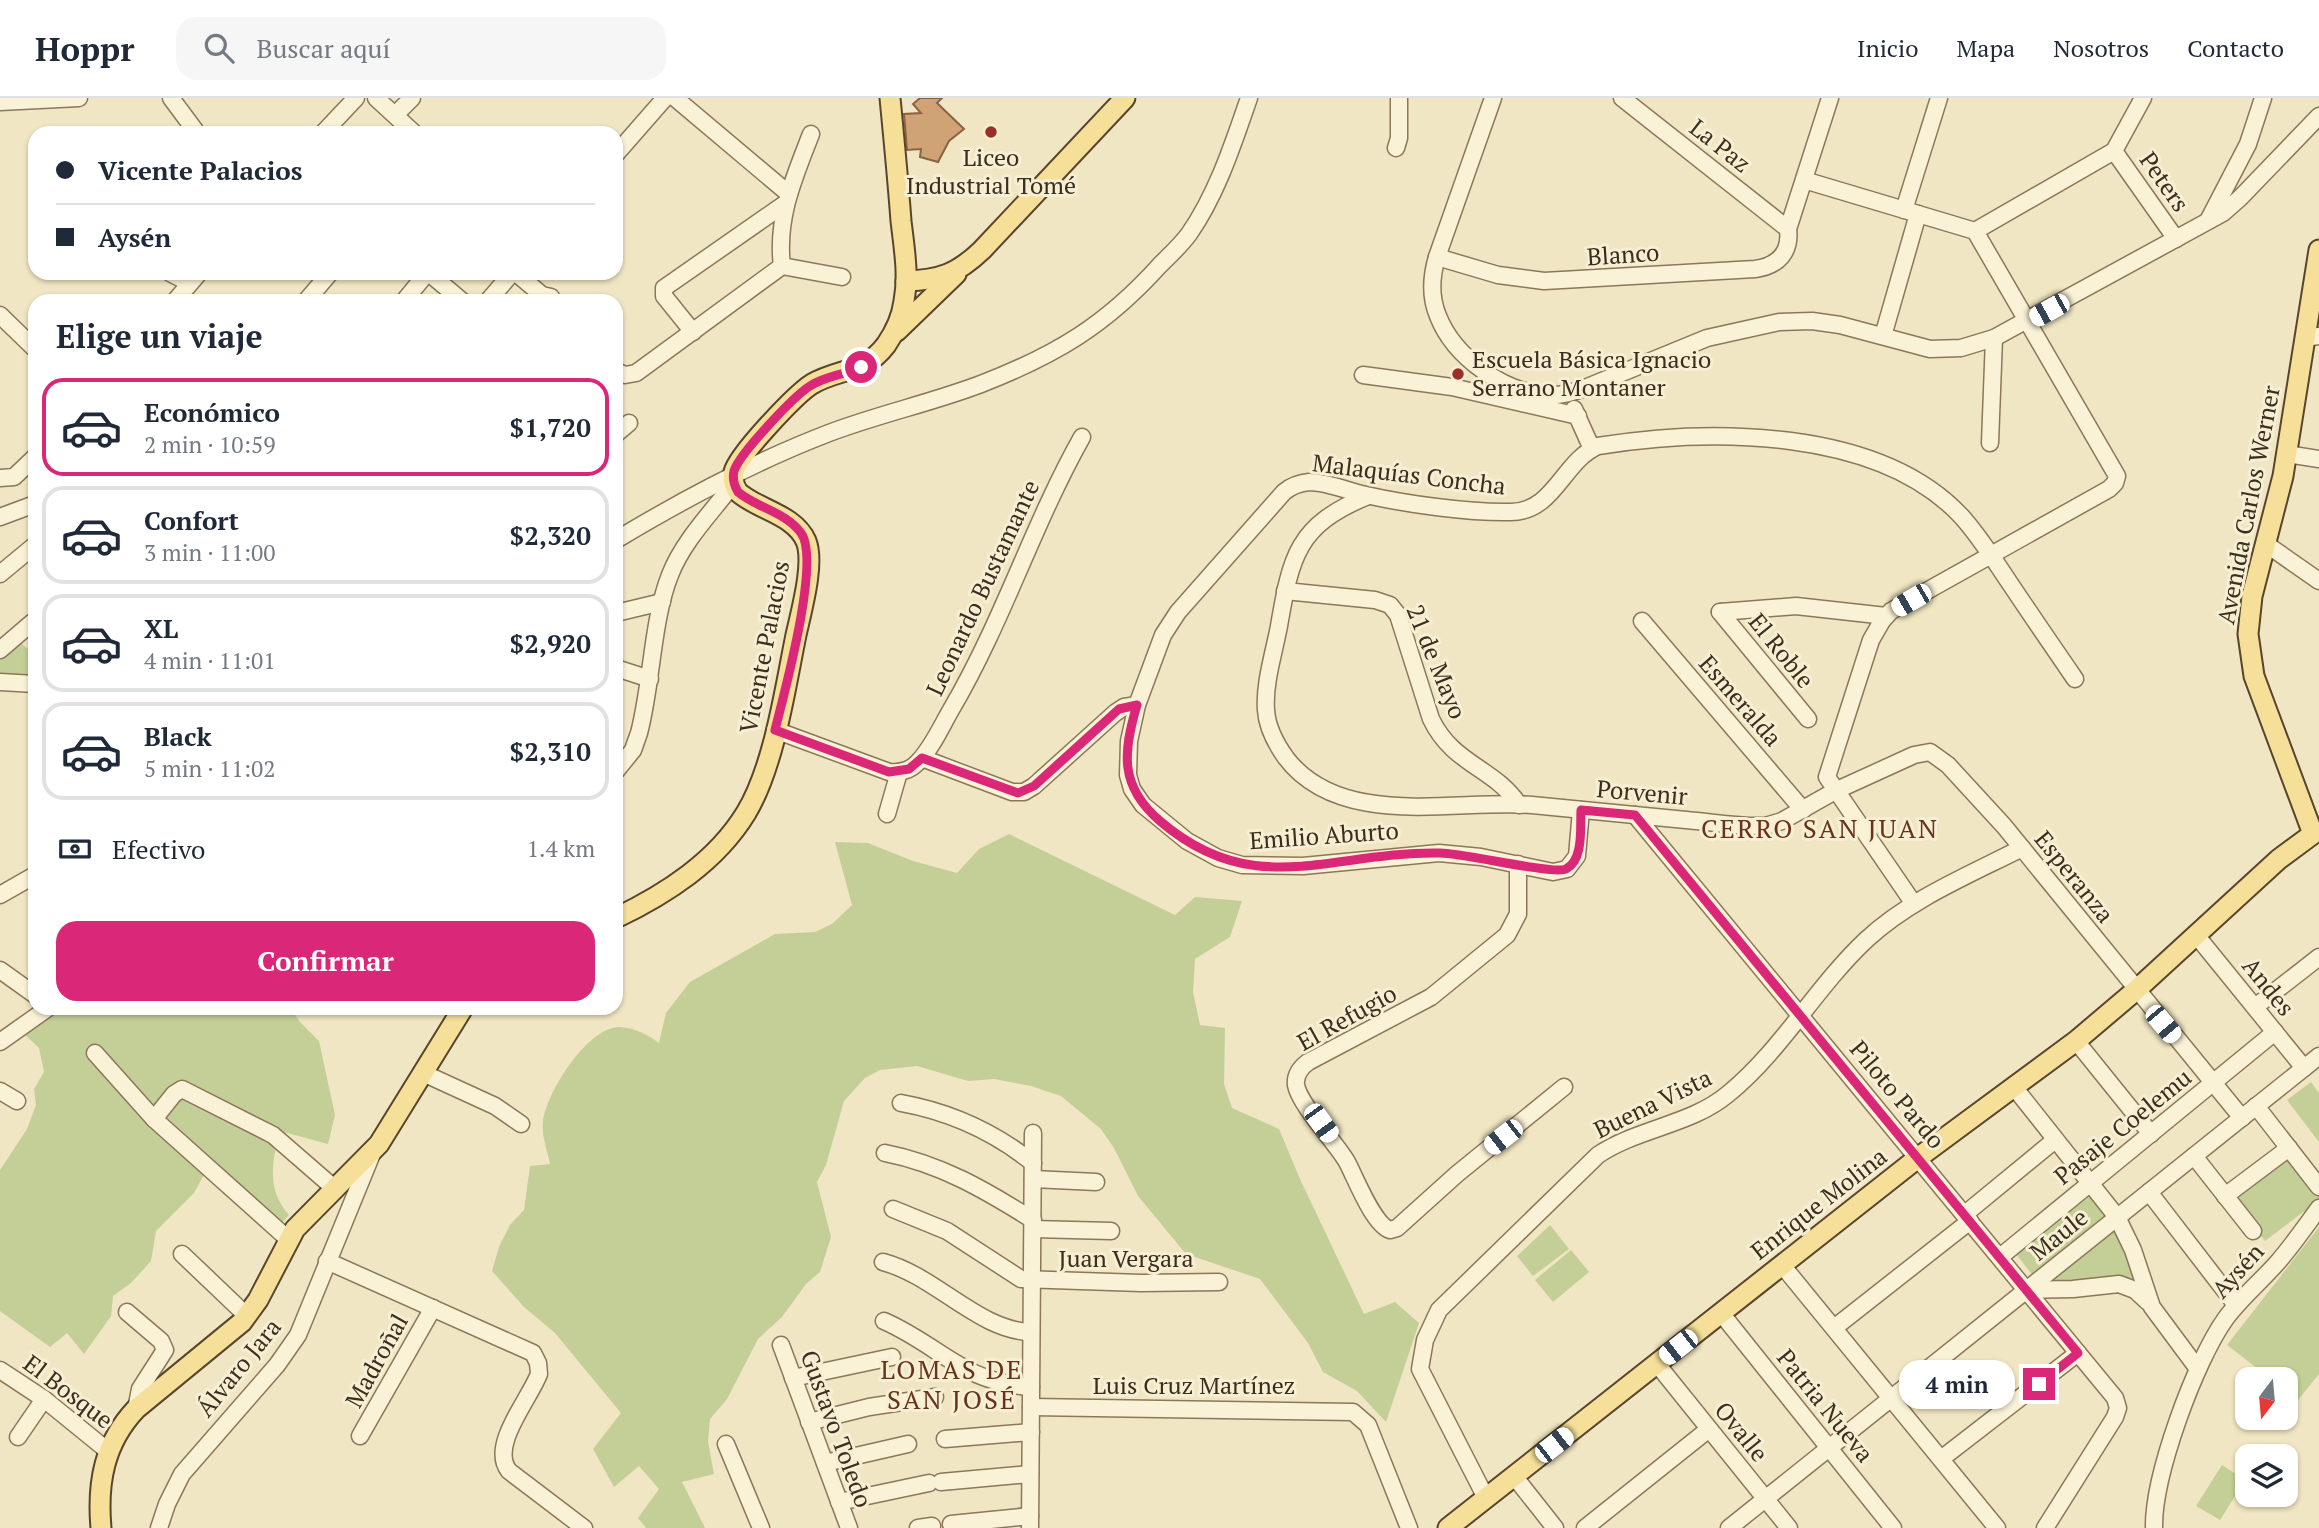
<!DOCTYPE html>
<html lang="es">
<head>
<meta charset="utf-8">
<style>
  :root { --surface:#fff; --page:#f6f6f7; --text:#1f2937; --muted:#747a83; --line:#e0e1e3; --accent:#db2777 }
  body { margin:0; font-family:"PT Serif",serif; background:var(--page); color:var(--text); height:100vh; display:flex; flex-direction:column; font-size:26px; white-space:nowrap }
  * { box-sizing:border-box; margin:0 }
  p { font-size:23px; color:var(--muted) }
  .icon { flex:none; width:38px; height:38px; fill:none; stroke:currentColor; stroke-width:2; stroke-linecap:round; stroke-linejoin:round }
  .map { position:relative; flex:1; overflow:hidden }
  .details { position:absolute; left:28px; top:196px; width:595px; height:721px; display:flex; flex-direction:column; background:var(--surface); border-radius:21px; box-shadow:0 2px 5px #0004 }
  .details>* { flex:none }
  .top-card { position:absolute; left:28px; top:28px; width:595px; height:154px; border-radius:21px; box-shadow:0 2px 5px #0004; display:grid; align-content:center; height:154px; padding:0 28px; background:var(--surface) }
  .needle { width:46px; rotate:196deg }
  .tools { position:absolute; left:2235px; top:1269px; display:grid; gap:14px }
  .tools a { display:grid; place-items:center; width:63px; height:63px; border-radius:14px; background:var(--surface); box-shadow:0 2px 5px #0004; font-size:35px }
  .end { position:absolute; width:32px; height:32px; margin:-16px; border:9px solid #db2777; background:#fff; box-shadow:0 0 0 4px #fff }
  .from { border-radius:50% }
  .bubble { position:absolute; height:49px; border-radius:21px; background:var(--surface); box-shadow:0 2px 5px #0004; font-size:23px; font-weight:700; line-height:49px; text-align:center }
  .car { position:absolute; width:21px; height:42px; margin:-21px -10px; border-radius:9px; box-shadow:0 0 5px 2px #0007; background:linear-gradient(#fff 24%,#345 0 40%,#fff 0 76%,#345 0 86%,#fff 0) }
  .top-card b { display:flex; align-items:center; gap:24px; height:66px; font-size:26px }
  .top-card b+b { border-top:2px solid var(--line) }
  .top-card i { width:18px; height:18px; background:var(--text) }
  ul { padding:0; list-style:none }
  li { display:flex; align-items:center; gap:21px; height:98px; margin:0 14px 10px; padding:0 14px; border:4px solid var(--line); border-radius:21px }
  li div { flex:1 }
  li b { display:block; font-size:26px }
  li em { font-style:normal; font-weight:700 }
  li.active { border-color:var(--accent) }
  li>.icon { width:63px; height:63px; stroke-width:1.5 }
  h2 { padding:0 28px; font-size:32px; line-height:84px }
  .pay { display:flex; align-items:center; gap:18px; height:77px; padding:0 28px; font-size:26px }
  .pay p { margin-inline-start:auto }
  .cta { display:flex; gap:14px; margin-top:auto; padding:14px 28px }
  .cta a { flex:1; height:80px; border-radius:21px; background:var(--accent); color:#fff; font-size:28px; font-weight:700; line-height:80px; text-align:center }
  header { display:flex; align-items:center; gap:42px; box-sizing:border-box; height:98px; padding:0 35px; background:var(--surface); border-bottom:2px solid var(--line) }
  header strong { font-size:33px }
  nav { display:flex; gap:38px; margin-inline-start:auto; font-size:24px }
  .search { width:490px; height:63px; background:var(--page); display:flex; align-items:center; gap:18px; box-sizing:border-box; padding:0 24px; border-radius:21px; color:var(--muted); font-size:26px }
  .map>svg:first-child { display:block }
  .green { fill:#c3cf96 }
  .building { fill:#d0a377; stroke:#8b633d; stroke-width:2 }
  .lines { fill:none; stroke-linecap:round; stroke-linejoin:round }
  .minor-casing { stroke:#8b7759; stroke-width:19 }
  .major-casing { stroke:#58452d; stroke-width:23 }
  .minor { stroke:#faf2d6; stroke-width:16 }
  .major { stroke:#f5df99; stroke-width:19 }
  .route { stroke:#db2777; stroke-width:9 }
  .poi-dot { fill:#9c2f26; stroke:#f7efd3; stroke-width:2.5 }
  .labels { text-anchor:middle; stroke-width:6; stroke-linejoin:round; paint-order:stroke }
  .street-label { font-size:24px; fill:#3a2e1d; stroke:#f7efd3 }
  .poi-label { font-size:24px; fill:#3a2e1d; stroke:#f7efd3 }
  .neighbourhood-label { font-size:26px; letter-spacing:2px; fill:#69321b; stroke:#f7efd3 }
</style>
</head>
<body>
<header>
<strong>Hoppr</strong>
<div class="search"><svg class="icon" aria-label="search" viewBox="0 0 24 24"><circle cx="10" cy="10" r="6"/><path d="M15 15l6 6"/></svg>Buscar aquí</div>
<nav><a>Inicio</a><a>Mapa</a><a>Nosotros</a><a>Contacto</a></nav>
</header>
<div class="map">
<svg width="2319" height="1430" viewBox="0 0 2319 1430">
  <rect width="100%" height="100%" fill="#f0e6c3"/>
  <!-- green -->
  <g class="green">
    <polygon points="18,542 35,558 35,581 0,579 0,557"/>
    <path d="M1009,736L1175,817L1195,799L1242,803L1230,839L1195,861L1193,894L1200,927L1225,930L1224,986L1232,1010L1279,1031L1300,1081L1364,1216L1395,1204L1419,1225L1386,1324L1357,1293L1323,1274L1308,1245L1260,1181L1186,1156L1138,1098L1114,1050L1101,1031L1061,998L1031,988L994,981L968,983L917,968L880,972L865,980L844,1003L826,1067L817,1084L831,1139L820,1174L806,1186L782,1219L758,1241L727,1301L710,1321L708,1344L714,1376L682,1384L705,1430H646L638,1420L659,1391L639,1368L614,1389L593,1351L621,1315L555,1235L523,1208L492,1173L499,1149L510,1127L524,1112L530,1068L550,1066C548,1054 541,1037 543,1024C546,995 588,928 620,929C636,930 648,937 659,945L666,915L690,884L775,836L815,834L832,826L852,807L835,744L868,745L913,763L957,775L979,751Z"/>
    <path d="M59,910H290L300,924L319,943L335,1017L328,1046L280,1033C272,1063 266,1091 289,1117L277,1130L207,1071L194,1095L156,1133L151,1163L131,1185L113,1198L111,1218L84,1256L67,1235L50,1249L0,1213V1072L27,1031L36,1007L34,991L44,974L39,950L24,936Z"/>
    <polygon points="2311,984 2319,995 2319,1044 2287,1002"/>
    <polygon points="2289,1057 2319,1098 2319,1102 2265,1143 2231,1100"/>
    <polygon points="2090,1091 2112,1121 2034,1179 2013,1152"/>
    <polygon points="1550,1127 1569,1151 1533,1178 1517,1158"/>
    <polygon points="2319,1129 2319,1276 2298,1302 2286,1292 2286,1281 2271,1281 2227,1247"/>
    <polygon points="2115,1132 2140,1186 2046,1187"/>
    <polygon points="1571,1152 1589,1174 1553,1204 1535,1182"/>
    <polygon points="2222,1367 2245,1382 2220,1422 2196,1408"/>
  </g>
  <!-- building -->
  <polygon class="building" points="920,0 942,0 937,5 964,31 949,43 938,64 920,59 921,51 907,52 904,16 921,15 913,6"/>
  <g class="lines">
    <!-- minor casing -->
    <g class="minor-casing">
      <g id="minor">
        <polyline points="171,0 197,35"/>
        <polyline points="376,0 414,35"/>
        <polyline points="675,0 789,96"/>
        <path d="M1493,0L1437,159C1431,179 1430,199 1438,218C1454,259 1504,295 1548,297C1561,298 1573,294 1585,290L1707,240L1779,224L1812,223L1840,227L1930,251L1961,250L1994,240L2223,115L2240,100L2319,18"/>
        <polyline points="1622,0 1788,131"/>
        <polyline points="0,4 79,0"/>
        <polyline points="395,17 412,0"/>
        <polyline points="323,35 356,0"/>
        <polyline points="1396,50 1399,40 1399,0"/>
        <polyline points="2114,53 2176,141"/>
        <polyline points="616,56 665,0"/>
        <polyline points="1804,82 1975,133 2117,378 2115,385 2109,391 1891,513 1882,523 1871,542 1827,679 1914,806"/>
        <polyline points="1904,112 1939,0"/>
        <polyline points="2209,121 2248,46 2263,0"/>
        <polyline points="1975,133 2114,53 2143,0"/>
        <path d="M1437,159L1498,177L1544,183L1755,171C1778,168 1791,154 1788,131L1830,0"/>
        <path d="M782,168C776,120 794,80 811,36"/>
        <polyline points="170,175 190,185"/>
        <polyline points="429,175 462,203"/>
        <polyline points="516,175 542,197 551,199"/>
        <polyline points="175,203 199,175"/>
        <polyline points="306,203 330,175"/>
        <polyline points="404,203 427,175"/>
        <polyline points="488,203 512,175"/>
        <polyline points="0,217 35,251"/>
        <polyline points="693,234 664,198 664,190 786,105"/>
        <polyline points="1883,238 1918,116"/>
        <polyline points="2305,240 2319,238"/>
        <polyline points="616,273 625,277 636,275 782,168 842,179"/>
        <polyline points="1363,277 1452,289 1578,318"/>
        <polyline points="1574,311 1592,351"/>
        <polyline points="616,336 629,325"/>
        <polyline points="1990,345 1994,240"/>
        <polyline points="2287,356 2319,361"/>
        <polyline points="0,380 14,379 35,359"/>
        <path d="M1368,398C1297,427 1291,458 1279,528C1274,555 1264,585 1266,612C1267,630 1276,646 1286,660C1341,732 1456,701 1532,707C1583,712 1634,717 1686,722C1712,724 1739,729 1765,728L1782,723L1835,693L1914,657L1930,654L1948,667L2004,728L2242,1020"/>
        <polyline points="0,419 35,406"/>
        <path d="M616,442C684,401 756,363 829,335C879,316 931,305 981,286C1056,257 1106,227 1160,167C1170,157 1181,147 1189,136C1217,96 1233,46 1249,0"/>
        <polyline points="2266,446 2319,483"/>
        <polyline points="0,476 35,447"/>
        <path d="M1285,493L1375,502L1390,507L1398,517L1431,621C1453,667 1495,670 1519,707"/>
        <polyline points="1720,514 1796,508 1886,518"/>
        <polyline points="1720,514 1808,621"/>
        <polyline points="616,515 662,504"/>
        <polyline points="1642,523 1803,712"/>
        <polyline points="0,552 35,522"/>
        <polyline points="616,570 650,581"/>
        <polyline points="0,584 35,586"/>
        <path d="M775,632L889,674C900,675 910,673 918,664C932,650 942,627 952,610C1003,523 1033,426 1082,339"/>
        <polyline points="922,660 1012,694 1024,694 1034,688 1115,615 1124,609 1137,607"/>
        <path d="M616,673L633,652L639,635C652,586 652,522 670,477C683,443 712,414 734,385"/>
        <path d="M1581,712L1577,758L1567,771L1553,774L1481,759L1439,755L1303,768L1242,767L1218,760L1187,743L1143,707L1132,691L1128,677L1129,643L1137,607L1163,537L1178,514L1284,394C1291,388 1299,385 1309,384C1327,384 1348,393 1366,397C1406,406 1470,415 1511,414C1554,414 1563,363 1598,348C1709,330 1879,329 1962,419C1980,439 1994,462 2009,484C2031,517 2053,549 2075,581"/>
        <polyline points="887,716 899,674"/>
        <polyline points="1635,717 2115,1300 2118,1310 2115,1319 2045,1430"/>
        <path d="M1518,766V816L1507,837L1431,899L1308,964C1300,970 1295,978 1296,987C1299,1006 1336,1045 1347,1064C1356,1081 1373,1126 1390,1132L1397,1130L1457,1076L1564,989"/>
        <polyline points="0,797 35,777"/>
        <polyline points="2196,837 2304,970"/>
        <polyline points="0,872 35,897"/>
        <polyline points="2255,909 2319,859"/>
        <polyline points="2076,943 2151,1036"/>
        <polyline points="0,944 48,910"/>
        <polyline points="95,955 154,1021 288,1141"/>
        <polyline points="423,975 495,1008 521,1026"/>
        <polyline points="2014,989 2117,1119 2133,1152 2152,1209 2198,1271"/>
        <polyline points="0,993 17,1003"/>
        <path d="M901,1005C951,1014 993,1033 1033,1065"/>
        <polyline points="2256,1008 2319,1089"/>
        <polyline points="154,1021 174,996 182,991 273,1037 334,1090"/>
        <path d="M885,1055C941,1066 985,1092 1033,1122"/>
        <polyline points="2194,1058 2253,1133"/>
        <polyline points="1033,1081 1096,1084"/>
        <polyline points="2149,1094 2236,1207"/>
        <polyline points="2225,1098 2289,1050"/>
        <polyline points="893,1111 947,1133 1021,1181 1141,1185 1219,1184"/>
        <polyline points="1965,1116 2055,1042"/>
        <polyline points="1033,1131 1111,1133"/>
        <polyline points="182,1156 247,1218"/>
        <polyline points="2000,1159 2275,934"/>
        <path d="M327,1163L533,1255L538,1265L539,1276C529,1302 489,1348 509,1373L584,1430"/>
        <path d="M883,1164C936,1178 979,1233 1031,1234"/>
        <polyline points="1782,1167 1997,1430"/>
        <polyline points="2026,1192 2073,1191 2119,1186 2135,1192 2148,1204"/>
        <polyline points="127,1214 161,1243 165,1252 140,1291 136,1311"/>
        <polyline points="1721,1215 1893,1430"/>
        <path d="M884,1223C941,1248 961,1284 1031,1289"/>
        <polyline points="1834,1230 1970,1123"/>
        <polyline points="781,1247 849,1430"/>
        <polyline points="1657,1266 1789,1430"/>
        <polyline points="0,1272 44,1301 108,1353"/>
        <polyline points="793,1280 892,1259"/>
        <polyline points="1031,1309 1353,1314 1368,1327 1409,1430"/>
        <polyline points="809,1324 869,1309 935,1299"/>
        <polyline points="360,1338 433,1210"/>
        <polyline points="18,1339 44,1301"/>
        <polyline points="945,1341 1031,1334"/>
        <polyline points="726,1346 761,1430"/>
        <polyline points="1941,1361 2078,1255"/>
        <polyline points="825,1365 908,1346"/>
        <polyline points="1514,1378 1555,1430"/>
        <polyline points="941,1384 1030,1376"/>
        <path d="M1486,1400L1420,1271L1425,1242L1439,1212L1598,1057C1638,1030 1691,1027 1728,996C1781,953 1816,889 1866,842C1910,801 1969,777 2022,750"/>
        <polyline points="839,1404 929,1385"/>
        <polyline points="951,1426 1030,1418"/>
        <polyline points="159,1430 167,1406 182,1376 277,1267 298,1237 372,1056"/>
        <polyline points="918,1430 932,1428"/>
        <polyline points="1030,1430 1033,1035"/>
        <polyline points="1585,1430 1709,1331"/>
        <polyline points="1729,1430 2319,958"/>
        <path d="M2154,1430C2153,1378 2195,1263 2226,1220C2241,1200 2260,1184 2277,1165C2292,1148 2305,1129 2319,1110"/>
      </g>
    </g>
    <!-- major casing -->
    <g class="major-casing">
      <g id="major">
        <path d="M906,183C940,182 957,176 982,152L1125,0"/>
        <polyline points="897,233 956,176"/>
        <path d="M616,820C666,796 716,764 746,715C774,669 785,591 796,537C801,514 815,465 806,443C794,416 758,412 738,394C734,388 732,381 734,374C738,357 796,296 812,286C839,270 864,276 886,247C895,234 902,219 904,203C909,177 904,149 901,123C898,82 894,41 890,0"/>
        <path d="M101,1430C97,1385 104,1345 136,1311L242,1224L258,1202L295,1131L379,1046L463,910"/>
        <polyline points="1448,1430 1919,1059 2076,943 2135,893 2279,761 2313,736 2254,578 2248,536 2252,498 2283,378 2319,152"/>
      </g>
    </g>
    <!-- minor -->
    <use href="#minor" class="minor"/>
    <!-- major -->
    <use href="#major" class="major"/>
  </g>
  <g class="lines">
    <!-- route -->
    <path class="route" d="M861,269C844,277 825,278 810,288C794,298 739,356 734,373C732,381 734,387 738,394C757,410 786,414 801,435C821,462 784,596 775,632L889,674L909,671L922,660L1018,695L1034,688L1119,611L1137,607C1123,654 1119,688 1160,723C1254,804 1332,753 1440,755C1464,755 1554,777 1566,771C1584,762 1580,729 1581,712L1635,717L2078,1255L2039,1286"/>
  </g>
  <!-- markers -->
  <g class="poi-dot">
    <circle cx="991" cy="34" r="7"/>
    <circle cx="1458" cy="276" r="7"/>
  </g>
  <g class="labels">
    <!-- street labels -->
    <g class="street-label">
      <text transform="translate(1720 48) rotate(38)" y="8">La Paz</text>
      <text transform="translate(2164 84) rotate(55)" y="8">Peters</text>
      <text transform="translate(1623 157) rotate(-4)" y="8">Blanco</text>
      <text transform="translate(1409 377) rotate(7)" y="8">Malaquías Concha</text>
      <text transform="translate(2249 407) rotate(-79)" y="8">Avenida Carlos Werner</text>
      <text transform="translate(983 490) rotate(-65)" y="8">Leonardo Bustamante</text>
      <text transform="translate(765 549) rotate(-79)" y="8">Vicente Palacios</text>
      <text transform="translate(1781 553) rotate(51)" y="8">El Roble</text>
      <text transform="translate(1436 564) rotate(68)" y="8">21 de Mayo</text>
      <text transform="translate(1740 603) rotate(49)" y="8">Esmeralda</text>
      <text transform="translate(1642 695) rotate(5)" y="8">Porvenir</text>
      <text transform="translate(1324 738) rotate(-4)" y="8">Emilio Aburto</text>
      <text transform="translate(2074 779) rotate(51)" y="8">Esperanza</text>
      <text transform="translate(2268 889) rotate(51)" y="8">Andes</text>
      <text transform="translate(1347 920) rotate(-29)" y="8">El Refugio</text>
      <text transform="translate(1897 997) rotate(50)" y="8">Piloto Pardo</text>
      <text transform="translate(1653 1006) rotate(-26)" y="8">Buena Vista</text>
      <text transform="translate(2123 1029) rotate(-39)" y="8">Pasaje Coelemu</text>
      <text transform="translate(1819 1106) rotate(-38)" y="8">Enrique Molina</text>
      <text transform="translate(2059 1137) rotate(-39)" y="8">Maule</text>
      <text x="1126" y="1169">Juan Vergara</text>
      <text transform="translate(2238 1173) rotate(-48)" y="8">Aysén</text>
      <text transform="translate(377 1263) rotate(-61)" y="8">Madroñal</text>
      <text transform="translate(239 1270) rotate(-51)" y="8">Álvaro Jara</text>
      <text x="1194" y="1296">Luis Cruz Martínez</text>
      <text transform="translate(68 1294) rotate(37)" y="8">El Bosque</text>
      <text transform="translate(1825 1308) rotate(51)" y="8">Patria Nueva</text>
      <text transform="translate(836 1331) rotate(70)" y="8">Gustavo Toledo</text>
      <text transform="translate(1741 1334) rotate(51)" y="8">Ovalle</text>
    </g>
    <!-- poi labels -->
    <g class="poi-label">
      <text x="991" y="68">Liceo<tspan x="991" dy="28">Industrial Tomé</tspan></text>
      <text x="1472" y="270" text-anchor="start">Escuela Básica Ignacio<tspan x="1472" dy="28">Serrano Montaner</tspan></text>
    </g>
    <!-- neighbourhood labels -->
    <g class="neighbourhood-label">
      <text x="1820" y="740">CERRO SAN JUAN</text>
      <text x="952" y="1281">LOMAS DE<tspan x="952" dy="30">SAN JOSÉ</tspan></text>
    </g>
  </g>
</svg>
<div class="tools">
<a><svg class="needle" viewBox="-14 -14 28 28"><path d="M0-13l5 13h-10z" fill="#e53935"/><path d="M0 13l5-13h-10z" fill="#747a83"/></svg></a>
<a><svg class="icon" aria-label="layers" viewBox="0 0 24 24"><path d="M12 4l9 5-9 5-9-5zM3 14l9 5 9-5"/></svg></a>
</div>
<i class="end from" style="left:861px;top:269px"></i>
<i class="end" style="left:2039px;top:1286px"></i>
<div class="bubble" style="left:1899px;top:1262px;width:116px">4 min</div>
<i class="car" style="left:2049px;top:212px;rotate:241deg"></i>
<i class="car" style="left:1911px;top:502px;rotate:240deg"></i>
<i class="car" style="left:2163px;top:926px;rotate:140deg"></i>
<i class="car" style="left:1321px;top:1025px;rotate:144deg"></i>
<i class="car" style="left:1503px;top:1039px;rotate:232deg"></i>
<i class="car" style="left:1678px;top:1249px;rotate:232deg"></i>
<i class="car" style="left:1554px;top:1347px;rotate:52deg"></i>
<div class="top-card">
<b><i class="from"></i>Vicente Palacios</b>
<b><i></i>Aysén</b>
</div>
<section class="details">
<h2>Elige un viaje</h2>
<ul>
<li class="active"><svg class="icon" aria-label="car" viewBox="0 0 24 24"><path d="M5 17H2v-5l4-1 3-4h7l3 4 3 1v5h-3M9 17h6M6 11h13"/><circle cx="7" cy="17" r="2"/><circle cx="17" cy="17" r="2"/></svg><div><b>Económico</b><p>2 min · 10:59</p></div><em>$1,720</em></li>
<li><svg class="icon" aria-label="car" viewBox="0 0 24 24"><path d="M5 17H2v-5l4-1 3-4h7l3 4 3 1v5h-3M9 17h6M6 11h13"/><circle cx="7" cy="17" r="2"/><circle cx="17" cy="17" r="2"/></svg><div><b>Confort</b><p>3 min · 11:00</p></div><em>$2,320</em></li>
<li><svg class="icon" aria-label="car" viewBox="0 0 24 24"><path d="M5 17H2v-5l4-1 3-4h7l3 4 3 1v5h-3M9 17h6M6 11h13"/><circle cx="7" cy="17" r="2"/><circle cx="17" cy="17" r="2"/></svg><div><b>XL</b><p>4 min · 11:01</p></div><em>$2,920</em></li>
<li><svg class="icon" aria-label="car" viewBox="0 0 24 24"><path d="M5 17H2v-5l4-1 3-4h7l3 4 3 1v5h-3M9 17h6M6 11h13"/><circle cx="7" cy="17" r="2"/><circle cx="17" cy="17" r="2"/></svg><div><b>Black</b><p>5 min · 11:02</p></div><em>$2,310</em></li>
</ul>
<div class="pay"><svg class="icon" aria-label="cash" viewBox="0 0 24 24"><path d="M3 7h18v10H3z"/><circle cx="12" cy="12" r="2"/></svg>Efectivo<p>1.4 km</p></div>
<div class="cta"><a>Confirmar</a></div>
</section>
</div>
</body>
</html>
